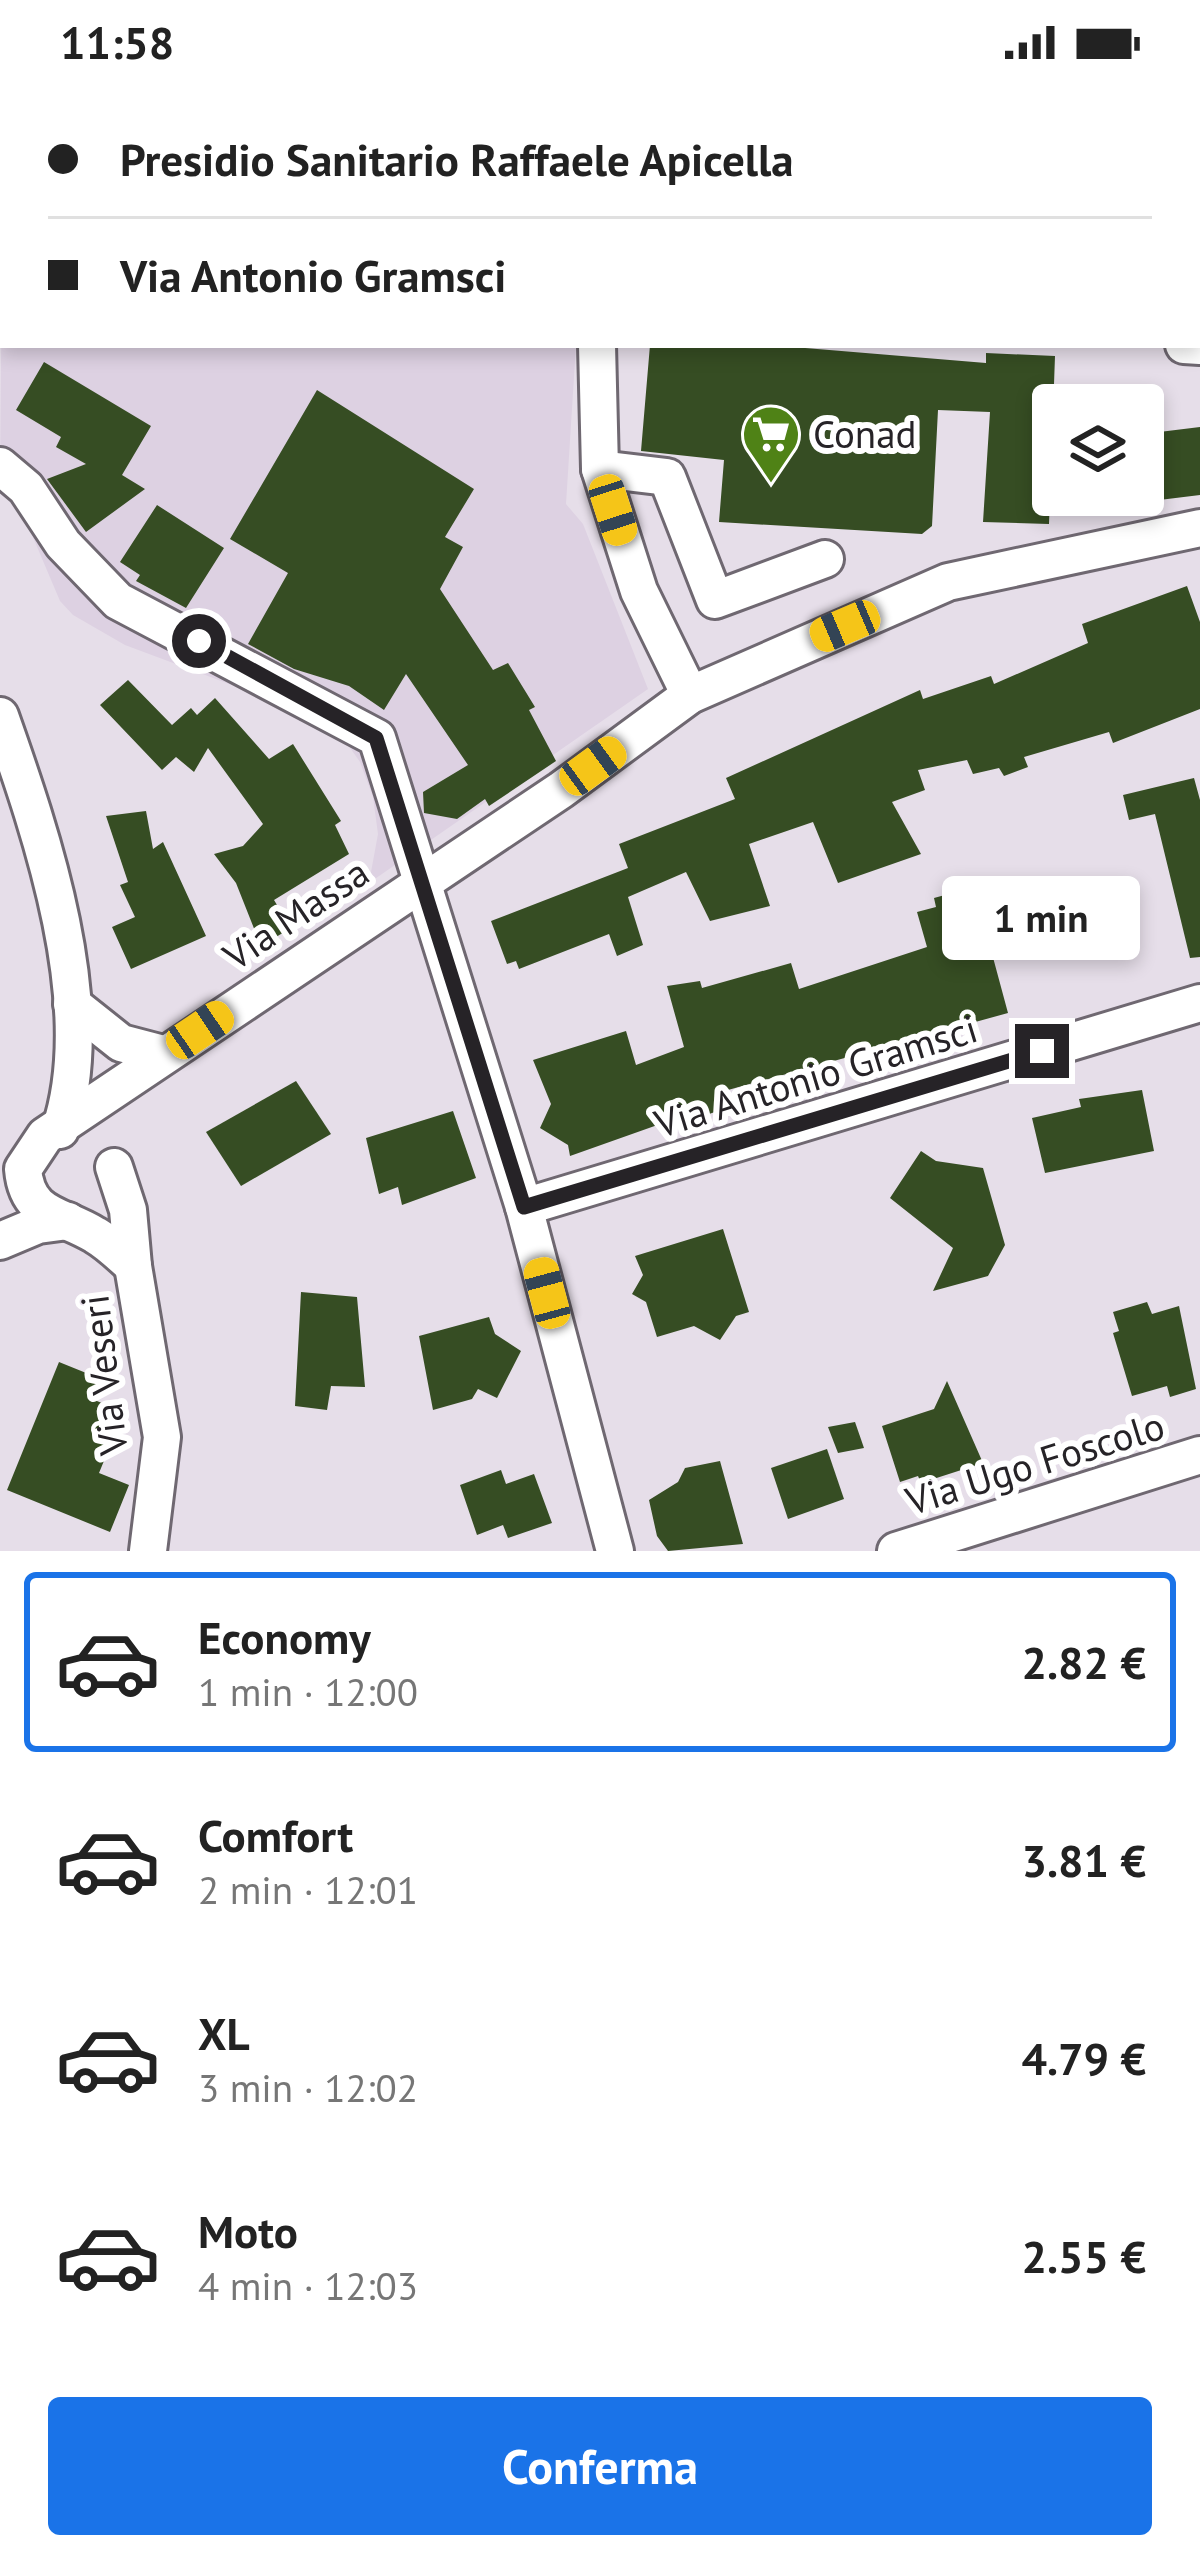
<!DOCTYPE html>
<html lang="it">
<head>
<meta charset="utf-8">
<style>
  :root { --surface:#fff; --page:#f6f6f6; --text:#222; --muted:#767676; --line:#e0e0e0; --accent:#1a73e8 }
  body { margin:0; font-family:"PT Sans",sans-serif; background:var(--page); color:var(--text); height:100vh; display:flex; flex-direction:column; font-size:45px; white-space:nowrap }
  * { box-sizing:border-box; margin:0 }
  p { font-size:39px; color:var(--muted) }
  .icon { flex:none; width:66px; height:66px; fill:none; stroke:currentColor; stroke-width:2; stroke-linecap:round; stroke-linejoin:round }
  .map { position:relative; height:1467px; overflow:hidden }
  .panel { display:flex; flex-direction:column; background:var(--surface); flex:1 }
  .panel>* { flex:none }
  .banner { position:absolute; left:0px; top:0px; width:1200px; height:264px; box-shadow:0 6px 18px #0003; display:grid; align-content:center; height:264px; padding:0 48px; background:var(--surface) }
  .fabs { position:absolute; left:1032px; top:300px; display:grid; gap:24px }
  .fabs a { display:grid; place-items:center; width:132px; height:132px; border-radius:12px; background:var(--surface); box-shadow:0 6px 18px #0003; font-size:60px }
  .end { position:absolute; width:54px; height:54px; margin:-27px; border:15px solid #262327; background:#fff; box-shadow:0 0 0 6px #fff }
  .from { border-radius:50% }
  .bubble { position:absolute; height:84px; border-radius:12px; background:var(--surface); box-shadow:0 6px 18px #0003; font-size:39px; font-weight:600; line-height:84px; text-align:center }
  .car { position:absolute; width:36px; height:72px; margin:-36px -18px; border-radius:15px; box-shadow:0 0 9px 3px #0007; background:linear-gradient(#f5c518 24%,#345 0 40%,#f5c518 0 76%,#345 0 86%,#f5c518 0) }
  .banner b { display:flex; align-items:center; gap:42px; height:114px; font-size:45px }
  .banner b+b { border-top:3px solid var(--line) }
  .banner i { width:30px; height:30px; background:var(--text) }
  ul { padding:21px 0 0; list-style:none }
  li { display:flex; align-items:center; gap:36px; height:180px; margin:0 24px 18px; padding:0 24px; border:6px solid transparent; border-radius:12px }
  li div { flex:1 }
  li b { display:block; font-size:45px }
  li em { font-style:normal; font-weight:600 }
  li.active { border-color:var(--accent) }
  li>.icon { width:108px; height:108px; stroke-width:1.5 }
  .cta { display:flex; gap:24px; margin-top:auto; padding:24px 48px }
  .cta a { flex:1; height:138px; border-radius:12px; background:var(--accent); color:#fff; font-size:48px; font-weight:600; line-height:138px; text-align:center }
  .status { display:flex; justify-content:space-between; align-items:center; height:84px; padding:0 60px; background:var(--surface); direction:ltr }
  .status svg { height:33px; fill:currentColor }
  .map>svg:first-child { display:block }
  .built { fill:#ddd1e2 }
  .building { fill:#364d23 }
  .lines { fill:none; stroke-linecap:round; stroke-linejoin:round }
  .minor-casing { stroke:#6f6871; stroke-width:42 }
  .minor { stroke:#fff; stroke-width:36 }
  .route { stroke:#262327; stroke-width:15 }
  .labels { text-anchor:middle; stroke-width:12; stroke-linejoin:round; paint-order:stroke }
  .poi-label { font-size:39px; fill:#262327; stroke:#fff; text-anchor:start }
  .street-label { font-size:39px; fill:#262327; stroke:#fff }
</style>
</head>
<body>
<div class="status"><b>11:58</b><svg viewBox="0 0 49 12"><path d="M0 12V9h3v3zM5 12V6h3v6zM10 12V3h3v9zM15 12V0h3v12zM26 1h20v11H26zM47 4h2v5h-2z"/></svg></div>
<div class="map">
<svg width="1200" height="1467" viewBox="0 0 1200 1467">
  <rect width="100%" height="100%" fill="#e6dee9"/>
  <!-- built -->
  <g class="built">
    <polygon points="119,0 591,0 107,3"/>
    <polygon points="3,30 3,261 576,261 566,420 583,440 648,605 369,799 378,750 373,713 360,678 339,648 307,629 125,561 73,531 60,517 24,432 0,403"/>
  </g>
  <!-- building -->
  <g class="building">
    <polygon points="650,261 769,261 986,279 986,269 1055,272 1049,440 983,438 990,328 938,326 932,442 922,450 719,438 724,376 641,367"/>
    <polygon points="44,278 151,342 122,391 145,405 86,448 47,395 86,380 56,363 61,353 16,326"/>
    <polygon points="317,306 474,405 445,453 463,463 440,505 493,586 508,579 535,623 529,626 556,677 489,722 485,715 457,735 424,729 423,708 468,681 406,590 384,626 349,602 294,585 248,560 288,489 230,455"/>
    <polygon points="1200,343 1200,411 1143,418 1143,350"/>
    <polygon points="157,421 224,464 186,524 136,497 140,491 120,478"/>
    <polygon points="1187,502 1200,538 1200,625 1113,659 1109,648 1024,673 1028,683 1004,692 999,684 973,690 967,676 918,686 925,706 892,718 921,770 838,799 813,738 749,760 770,822 710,837 686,788 628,813 643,861 617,872 609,850 519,885 516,877 507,880 491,837 628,784 619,760 735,715 726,694 920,606 923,615 991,592 994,600 1088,559 1082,540"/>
    <polygon points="128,596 172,641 191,624 197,631 215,614 269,675 293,660 341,737 335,741 349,770 274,816 291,844 261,862 236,799 214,770 243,762 263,740 208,664 194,688 176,673 162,686 100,621"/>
    <polygon points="1194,694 1200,716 1200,873 1190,874 1155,730 1129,736 1123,711"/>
    <polygon points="146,727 153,765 163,758 206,852 131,885 112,843 135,833 120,801 128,798 106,732"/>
    <polygon points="974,803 1008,929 728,1006 733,1022 682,1039 680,1033 570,1072 568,1061 540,1044 551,1020 533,976 626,947 636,981 684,963 667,902 700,897 702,904 791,879 799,905 927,863 917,828 936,823 934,814"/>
    <polygon points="296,997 331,1050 241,1102 206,1048"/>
    <polygon points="1142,1006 1154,1067 1045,1089 1032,1034 1081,1023 1079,1015"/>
    <polygon points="453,1027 476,1094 402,1121 398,1103 379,1110 366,1054"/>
    <polygon points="921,1067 936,1077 983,1084 1005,1161 988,1192 933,1207 953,1164 890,1114"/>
    <polygon points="723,1145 749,1228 736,1232 720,1256 694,1242 657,1253 646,1218 632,1210 643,1191 635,1172"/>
    <polygon points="301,1208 357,1213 365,1303 331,1302 327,1326 295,1322"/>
    <polygon points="1147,1218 1152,1230 1179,1222 1196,1305 1170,1313 1167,1302 1132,1312 1113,1249 1119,1247 1113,1228"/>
    <polygon points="489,1233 495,1250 521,1267 497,1314 478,1305 472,1315 433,1326 419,1252"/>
    <polygon points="59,1278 101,1295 92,1315 124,1328 99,1389 129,1401 110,1448 7,1406"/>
    <polygon points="947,1297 983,1379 921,1399 918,1392 900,1398 882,1342 934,1325"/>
    <polygon points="855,1338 864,1364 838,1369 828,1343"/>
    <polygon points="827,1365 844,1415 788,1435 771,1384"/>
    <polygon points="720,1377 743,1460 668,1467 657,1452 649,1416 678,1398 685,1384"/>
    <polygon points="501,1386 506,1400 534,1390 552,1439 508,1454 503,1441 477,1451 460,1401"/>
  </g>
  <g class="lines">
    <!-- minor casing -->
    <g class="minor-casing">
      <g id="minor">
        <polyline points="610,3 611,0"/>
        <polyline points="1197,57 1200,57"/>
        <polyline points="597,261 600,385 639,507 690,611"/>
        <polyline points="1184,261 1200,262"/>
        <polyline points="0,382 26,404 63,460 118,517 377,654 524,1123 615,1467"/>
        <polyline points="600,385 667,393 715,516 825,475"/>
        <path d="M0,632C42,751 101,923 60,1046"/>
        <polyline points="72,920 121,959 163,970"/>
        <polyline points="114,1083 128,1126 133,1182 162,1353 148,1467"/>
        <polyline points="524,1123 1200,919"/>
        <polyline points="0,1157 38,1141 68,1137"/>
        <path d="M133,1182C121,1171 109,1159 95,1151C61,1130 27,1133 23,1085L45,1052L561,706L690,611L948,498L1200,444"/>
        <polyline points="896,1467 1200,1371"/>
      </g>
    </g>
    <!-- minor -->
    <use href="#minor" class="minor"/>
  </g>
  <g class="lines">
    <!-- route -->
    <polyline class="route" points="199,557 376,654 524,1123 1042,967"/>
  </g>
  <!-- icons -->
  <defs>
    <g id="supermarket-pin" transform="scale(3)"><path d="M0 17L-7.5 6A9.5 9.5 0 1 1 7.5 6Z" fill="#4f8216" stroke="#fff"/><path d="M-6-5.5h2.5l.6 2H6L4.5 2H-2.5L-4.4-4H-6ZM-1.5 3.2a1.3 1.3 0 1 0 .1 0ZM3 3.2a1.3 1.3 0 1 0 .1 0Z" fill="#fff"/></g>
  </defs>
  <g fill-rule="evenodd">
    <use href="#supermarket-pin" x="771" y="350"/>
  </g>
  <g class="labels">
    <!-- poi labels -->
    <g class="poi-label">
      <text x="813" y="364">Conad</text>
    </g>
    <!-- street labels -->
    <g class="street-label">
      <text transform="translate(296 830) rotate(-34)" y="14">Via Massa</text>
      <text transform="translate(816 992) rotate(-17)" y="14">Via Antonio Gramsci</text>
      <text transform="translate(104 1291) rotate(-97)" y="14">Via Veseri</text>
      <text transform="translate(1035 1379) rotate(-17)" y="14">Via Ugo Foscolo</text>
    </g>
  </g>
</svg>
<div class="fabs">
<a><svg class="icon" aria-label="layers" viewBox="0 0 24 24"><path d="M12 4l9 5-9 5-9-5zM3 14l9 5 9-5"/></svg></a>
</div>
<i class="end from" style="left:199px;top:557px"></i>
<i class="end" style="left:1042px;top:967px"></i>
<div class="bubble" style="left:942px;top:792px;width:198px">1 min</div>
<i class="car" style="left:613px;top:426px;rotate:162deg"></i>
<i class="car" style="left:845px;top:542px;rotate:247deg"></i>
<i class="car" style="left:593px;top:682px;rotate:54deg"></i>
<i class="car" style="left:200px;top:946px;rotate:56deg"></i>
<i class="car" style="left:547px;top:1209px;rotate:345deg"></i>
<div class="banner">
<b><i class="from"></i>Presidio Sanitario Raffaele Apicella</b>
<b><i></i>Via Antonio Gramsci</b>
</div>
</div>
<section class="panel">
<ul>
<li class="active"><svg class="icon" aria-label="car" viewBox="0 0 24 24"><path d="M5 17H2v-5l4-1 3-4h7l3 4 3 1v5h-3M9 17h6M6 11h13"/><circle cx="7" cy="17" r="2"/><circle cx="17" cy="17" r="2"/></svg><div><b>Economy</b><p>1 min · 12:00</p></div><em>2.82 €</em></li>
<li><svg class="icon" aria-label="car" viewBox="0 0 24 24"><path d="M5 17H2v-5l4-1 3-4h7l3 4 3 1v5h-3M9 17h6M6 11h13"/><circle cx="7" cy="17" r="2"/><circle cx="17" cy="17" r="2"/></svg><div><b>Comfort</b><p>2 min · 12:01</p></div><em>3.81 €</em></li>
<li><svg class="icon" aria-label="car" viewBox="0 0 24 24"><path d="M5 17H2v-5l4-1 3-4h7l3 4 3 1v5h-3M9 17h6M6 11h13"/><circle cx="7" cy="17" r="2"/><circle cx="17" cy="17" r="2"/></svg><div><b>XL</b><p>3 min · 12:02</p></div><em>4.79 €</em></li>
<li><svg class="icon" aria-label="car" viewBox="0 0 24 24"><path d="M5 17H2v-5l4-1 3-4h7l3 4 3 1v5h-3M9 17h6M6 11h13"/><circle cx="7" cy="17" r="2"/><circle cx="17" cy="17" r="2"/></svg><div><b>Moto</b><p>4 min · 12:03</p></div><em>2.55 €</em></li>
</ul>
<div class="cta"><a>Conferma</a></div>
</section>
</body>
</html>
